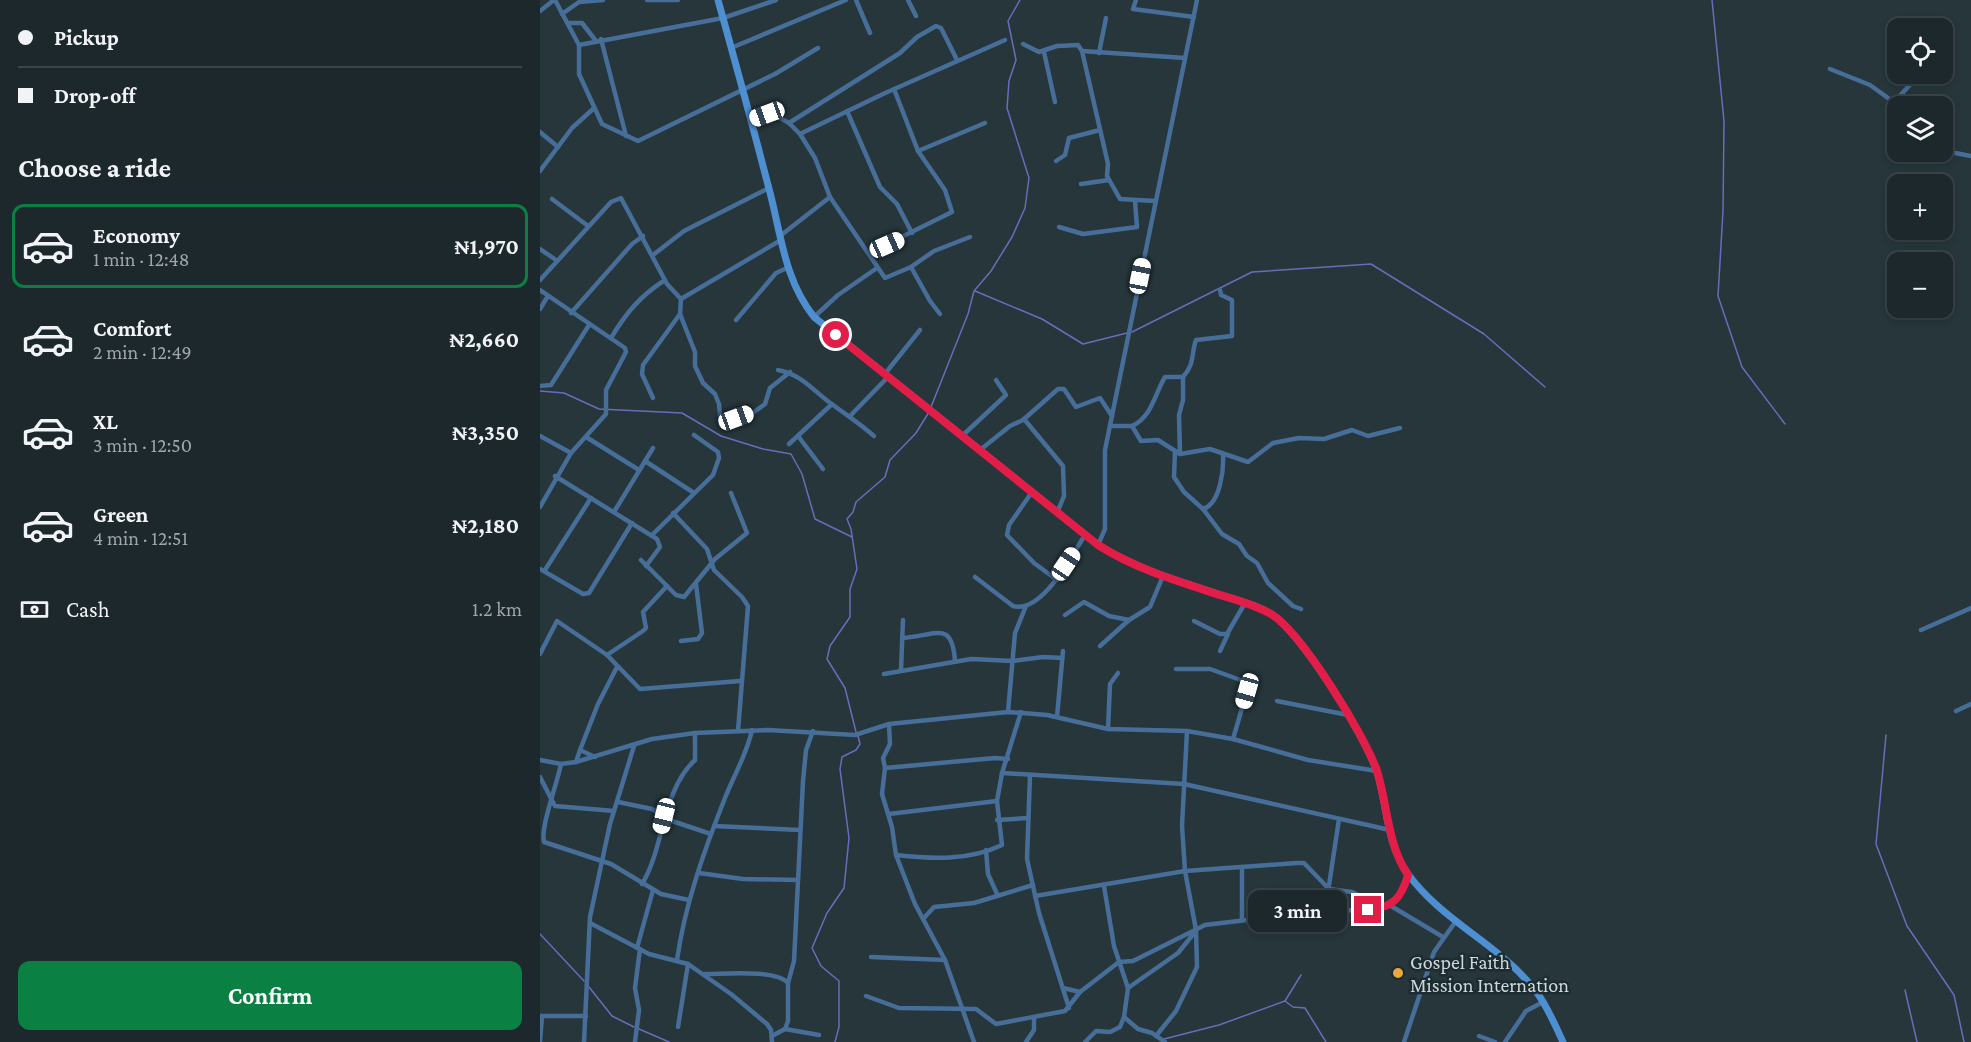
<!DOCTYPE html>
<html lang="en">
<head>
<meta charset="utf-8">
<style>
  :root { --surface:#1c282c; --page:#293438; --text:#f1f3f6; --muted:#a0a6a9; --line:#3a4448; --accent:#0b8043 }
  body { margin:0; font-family:"Crimson Pro",serif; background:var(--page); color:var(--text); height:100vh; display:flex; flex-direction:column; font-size:22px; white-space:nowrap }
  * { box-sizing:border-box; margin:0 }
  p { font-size:20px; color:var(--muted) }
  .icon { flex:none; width:33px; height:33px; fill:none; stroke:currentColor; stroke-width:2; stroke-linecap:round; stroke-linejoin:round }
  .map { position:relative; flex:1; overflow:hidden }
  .sheet { display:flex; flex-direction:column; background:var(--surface); width:540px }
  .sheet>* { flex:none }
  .guide { display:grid; align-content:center; height:132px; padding:0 18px; background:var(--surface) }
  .controls { position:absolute; left:1347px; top:18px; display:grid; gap:12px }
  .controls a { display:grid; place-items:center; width:66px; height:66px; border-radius:12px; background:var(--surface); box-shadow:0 3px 9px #0003,0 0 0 2px var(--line); font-size:30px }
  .end { position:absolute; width:27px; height:27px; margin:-14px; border:8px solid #e11d48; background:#fff; box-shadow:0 0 0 3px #fff }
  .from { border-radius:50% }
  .bubble { position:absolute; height:42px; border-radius:12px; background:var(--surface); box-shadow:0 3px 9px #0003,0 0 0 2px var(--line); font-size:20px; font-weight:700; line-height:42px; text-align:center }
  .car { position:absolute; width:18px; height:36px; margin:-18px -9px; border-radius:8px; box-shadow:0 0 4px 2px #0007; background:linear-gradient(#fff 24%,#345 0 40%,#fff 0 76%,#345 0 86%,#fff 0) }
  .guide b { display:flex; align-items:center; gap:21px; height:57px; font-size:22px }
  .guide b+b { border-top:2px solid var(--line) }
  .guide i { width:15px; height:15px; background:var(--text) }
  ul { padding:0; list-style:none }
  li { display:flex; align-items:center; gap:18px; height:84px; margin:0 12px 9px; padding:0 6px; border:3px solid transparent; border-radius:12px }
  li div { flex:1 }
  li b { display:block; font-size:22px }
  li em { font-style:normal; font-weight:700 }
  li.on { border-color:var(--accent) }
  li>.icon { width:54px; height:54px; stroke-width:1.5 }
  h2 { padding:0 18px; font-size:27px; line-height:72px }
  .pay { display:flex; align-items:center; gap:15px; height:66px; padding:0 18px; font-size:22px }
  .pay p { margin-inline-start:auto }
  .primary-button { display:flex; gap:12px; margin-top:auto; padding:12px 18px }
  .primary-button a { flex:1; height:69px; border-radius:12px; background:var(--accent); color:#fff; font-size:24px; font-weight:700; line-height:69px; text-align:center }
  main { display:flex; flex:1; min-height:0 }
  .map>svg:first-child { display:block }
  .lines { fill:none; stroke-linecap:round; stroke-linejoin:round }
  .stream { stroke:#6a6cba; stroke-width:1.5 }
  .minor { stroke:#476e98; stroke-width:4.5 }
  .secondary { stroke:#4d8fd1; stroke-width:7 }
  .route { stroke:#e11d48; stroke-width:8 }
  .poi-dot { fill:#efa73d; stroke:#1c2c31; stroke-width:2 }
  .labels { text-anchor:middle; stroke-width:5; stroke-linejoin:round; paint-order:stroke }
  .poi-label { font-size:20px; fill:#ced8db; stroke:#1c2c31; text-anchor:start }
</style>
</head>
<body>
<main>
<section class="sheet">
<div class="guide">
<b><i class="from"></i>Pickup</b>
<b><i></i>Drop-off</b>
</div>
<h2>Choose a ride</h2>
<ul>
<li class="on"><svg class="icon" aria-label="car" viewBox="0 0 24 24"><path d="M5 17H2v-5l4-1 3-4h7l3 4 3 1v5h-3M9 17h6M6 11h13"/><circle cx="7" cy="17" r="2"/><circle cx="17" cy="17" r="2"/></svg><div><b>Economy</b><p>1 min · 12:48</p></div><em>₦1,970</em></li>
<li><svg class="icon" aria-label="car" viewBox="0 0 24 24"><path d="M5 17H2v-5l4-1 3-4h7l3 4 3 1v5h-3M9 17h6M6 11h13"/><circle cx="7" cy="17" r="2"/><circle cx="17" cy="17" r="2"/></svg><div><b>Comfort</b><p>2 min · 12:49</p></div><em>₦2,660</em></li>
<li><svg class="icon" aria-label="car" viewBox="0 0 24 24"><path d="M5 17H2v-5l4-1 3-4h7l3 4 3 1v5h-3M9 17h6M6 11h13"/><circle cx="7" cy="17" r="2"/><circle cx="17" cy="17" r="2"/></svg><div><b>XL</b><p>3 min · 12:50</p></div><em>₦3,350</em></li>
<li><svg class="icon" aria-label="car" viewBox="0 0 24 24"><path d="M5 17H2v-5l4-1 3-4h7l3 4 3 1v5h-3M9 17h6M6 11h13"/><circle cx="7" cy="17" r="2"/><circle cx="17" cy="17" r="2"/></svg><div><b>Green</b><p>4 min · 12:51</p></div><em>₦2,180</em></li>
</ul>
<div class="pay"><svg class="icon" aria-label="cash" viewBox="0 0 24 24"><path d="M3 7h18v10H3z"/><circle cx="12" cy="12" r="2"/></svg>Cash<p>1.2 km</p></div>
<div class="primary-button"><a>Confirm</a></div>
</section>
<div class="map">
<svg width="1431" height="1042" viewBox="0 0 1431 1042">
  <rect width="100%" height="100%" fill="#26363b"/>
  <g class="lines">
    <!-- stream -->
    <g class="stream">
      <polyline points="1172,0 1184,121 1183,211 1178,296 1202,367 1245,424"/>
      <polyline points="435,291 502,319 543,344 587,333"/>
      <polyline points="592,332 712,272 831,264 944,334 1005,387"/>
      <polyline points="0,391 24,393 59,409 142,413 181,436 223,449 251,454 262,474 275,519 312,537"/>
      <polyline points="391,407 428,314 434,291 451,271 472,237 485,208 489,178 467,108 469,81 476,60 468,21 480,0"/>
      <polyline points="316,732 305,688 287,659 290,646 310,617 310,589 317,569 311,529 307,519 313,512 316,502 345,477 350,460 376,433 389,412"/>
      <polyline points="1346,735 1336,844 1367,926 1414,995 1424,1042"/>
      <polyline points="0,934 44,981"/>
      <polyline points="49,987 72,1016 94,1027"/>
      <polyline points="1365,990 1377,1042"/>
      <polyline points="745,1001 753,1007 765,1008 786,1042"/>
      <polyline points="99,1029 129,1042"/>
      <polyline points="624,1039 679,1025 745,1001 761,975"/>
      <polyline points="295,1042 299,1027 299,981 281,966 272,948 287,913 304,888 309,838 300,769 302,757 316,750 320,744 318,736"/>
    </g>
    <!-- minor -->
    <g class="minor">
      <polyline points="15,0 39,45 39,74 62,124 98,141 235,74 278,48"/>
      <polyline points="107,0 138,0"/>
      <polyline points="316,0 330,33"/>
      <polyline points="368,0 376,16"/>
      <polyline points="596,0 593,9 654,17"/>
      <polyline points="0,11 14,0"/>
      <polyline points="22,14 39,2 63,0"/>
      <polyline points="28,23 42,23 56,41"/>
      <polyline points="61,39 86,136"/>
      <polyline points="483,44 499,52 517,46 538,45 542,51 568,164 567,176 580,199 615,201"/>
      <polyline points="39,45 183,18 236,0"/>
      <polyline points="191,48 306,0"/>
      <polyline points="542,51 645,58"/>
      <polyline points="504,52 515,102"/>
      <polyline points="559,53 566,18"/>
      <polyline points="1290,69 1330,85 1359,106"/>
      <polyline points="1355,101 1380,74"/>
      <polyline points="307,111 340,187 357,204 372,233"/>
      <polyline points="211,120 233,114 249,123 260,134 275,158 290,197 345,278 371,267 394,251 430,237"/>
      <polyline points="249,123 360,53 377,37 396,26 401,28 417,60"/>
      <polyline points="0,132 18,147"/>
      <polyline points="260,134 343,94 465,40"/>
      <polyline points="1402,146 1410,152 1431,156"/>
      <polyline points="378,151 445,123"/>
      <polyline points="516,161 525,155 529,138 560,130"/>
      <polyline points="0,171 32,128 53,109"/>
      <polyline points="541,184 569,180"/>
      <polyline points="12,199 48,226"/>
      <polyline points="519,227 543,234 597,227 595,201"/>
      <polyline points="240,236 290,197"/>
      <polyline points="0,249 16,260"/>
      <polyline points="329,253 412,212 405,190 378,151 354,89"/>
      <polyline points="113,255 144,231 229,188"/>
      <polyline points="371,267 390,301 400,314"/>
      <polyline points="0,280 71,202 81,198 127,284 141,299 140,314 155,352 155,366 163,383 175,394 179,404 181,425 214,412 225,404 230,388 250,372"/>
      <polyline points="0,290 85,348 86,352 66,390 66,414 31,453 0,507"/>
      <polyline points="141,299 241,240"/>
      <polyline points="0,309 8,296"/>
      <polyline points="31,313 92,244 103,236"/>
      <polyline points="274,317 298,295 337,268"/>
      <polyline points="196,320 236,273 247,268"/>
      <path d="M71,338C86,313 100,296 125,280"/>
      <path d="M238,370C263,375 273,391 293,405C308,416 319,423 334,436"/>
      <polyline points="344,375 380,330"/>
      <polyline points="0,386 11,385 49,325"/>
      <polyline points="113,398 102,374 103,365 140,314"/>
      <polyline points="311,415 347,378"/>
      <polyline points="484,419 523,466 524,496 517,513"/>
      <polyline points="570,426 592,426 601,441 618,440 640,454 670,449 708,462 733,443 759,438 784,439 812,430 828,436 860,428"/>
      <path d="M592,426C612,417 615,393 625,377H643C655,364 651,354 656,340L692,336V300L681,295L680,290"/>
      <polyline points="0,436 31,453"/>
      <polyline points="258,436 283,469"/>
      <polyline points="422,436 466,395 456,380"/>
      <polyline points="46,437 99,470"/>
      <polyline points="249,444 292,404"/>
      <polyline points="440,450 470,426 483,420 518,389 524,389 536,407 560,398 572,416"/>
      <polyline points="635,451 634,477 644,492 663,509 682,534 699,544 707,556 717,563 728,583 753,606 761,609"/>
      <polyline points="640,454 639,415 643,400 643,377"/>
      <polyline points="105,461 154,493"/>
      <polyline points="15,476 117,539 120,547 106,566"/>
      <polyline points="492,492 469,525 467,535 494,563 517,580"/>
      <path d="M663,509C680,504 684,470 683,454"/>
      <polyline points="74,512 113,448"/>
      <polyline points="133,513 167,549 174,570 202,597 208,606 198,731"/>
      <polyline points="112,535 173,475 179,458 178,452 154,435"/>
      <polyline points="558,545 565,529 565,450 657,0"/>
      <polyline points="101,560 136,595 144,597 175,559 207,533 191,493"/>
      <polyline points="0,569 43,594 49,593 92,523"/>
      <polyline points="5,570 51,498"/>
      <path d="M435,577L473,606C502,614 532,555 545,535"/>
      <polyline points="525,615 544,602 569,616 589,620"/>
      <polyline points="654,621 680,634 687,634 705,603"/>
      <polyline points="1381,630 1431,608"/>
      <path d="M362,638C396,636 412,619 415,661"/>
      <polyline points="141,641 158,639 162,633 156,584"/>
      <polyline points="560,646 589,620 610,607 623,576"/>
      <polyline points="680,651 688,634"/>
      <polyline points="0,654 17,621 67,655 100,689 200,681"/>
      <polyline points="67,655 103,631 106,628 103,612 127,586"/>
      <polyline points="636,669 670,669 706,682 707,691 693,739"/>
      <polyline points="361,670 363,620"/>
      <polyline points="344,674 431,659 473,661 503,657 522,658"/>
      <polyline points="737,701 808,715"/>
      <polyline points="1416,711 1431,704"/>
      <polyline points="468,712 475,633 486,606"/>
      <polyline points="517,717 523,651"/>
      <polyline points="349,724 350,744 343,758 345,768 342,794 352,827 356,855 375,904 405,960 434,1042"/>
      <polyline points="568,729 570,684 578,673"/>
      <polyline points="40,750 58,704 77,667"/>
      <polyline points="0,760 21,764 36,762 112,739 155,733 228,730 315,735 349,724 468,712 507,715 568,729 647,731 693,739 768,760 837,771"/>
      <polyline points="36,762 40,750 55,757"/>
      <path d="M21,764C18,781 0,828 4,842L71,864L121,894L149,900"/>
      <polyline points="345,768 455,758 468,759"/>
      <polyline points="462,773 644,784 850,830"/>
      <polyline points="490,775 487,859 499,913 529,1008"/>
      <polyline points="0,777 15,806 74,811"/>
      <polyline points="78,802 112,809 132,821 171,834"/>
      <polyline points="349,814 457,801"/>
      <polyline points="457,820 488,818"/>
      <polyline points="174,826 260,830"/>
      <polyline points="446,850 448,874 458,896"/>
      <path d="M356,855C391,859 429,861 462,845L457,801L462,773L481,712"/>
      <polyline points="159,873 203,879 257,880"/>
      <path d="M102,884C124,849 122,790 155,760V733"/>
      <polyline points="564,886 574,946 588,988 584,1017 598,1029 612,1033 625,1042"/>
      <polyline points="495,896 645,871 757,863 764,863 789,889 812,892 843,908"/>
      <polyline points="851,906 903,937"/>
      <polyline points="785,912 799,819"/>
      <polyline points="383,919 394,907 434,903 493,885"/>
      <polyline points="702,919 702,867"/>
      <polyline points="50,923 109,954 148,964 191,994 227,1024 231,1030 232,1042"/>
      <polyline points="97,948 113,890"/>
      <polyline points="331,957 405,960"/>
      <path d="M137,960C145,904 164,851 185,798C194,775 207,754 212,730"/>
      <path d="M164,974C184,974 235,969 248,983"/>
      <polyline points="523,988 540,992"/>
      <polyline points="588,988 638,953 655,932"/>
      <path d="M326,996L359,1008L436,1009L456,1024L525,1011L540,992L579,962L593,961L665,925L756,914L843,908C860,904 863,890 868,875"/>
      <polyline points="0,1016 46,1016"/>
      <polyline points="138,1027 148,964"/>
      <polyline points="245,1029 279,1035"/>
      <polyline points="232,1036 245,1029 248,1021 248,983 254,961 263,781 266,750 273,731"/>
      <polyline points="616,1036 636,1011 657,967 656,930 645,871 642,826 647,731"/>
      <polyline points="939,1036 955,1042"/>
      <polyline points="0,1042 2,1016"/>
      <polyline points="44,1042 50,917 70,824 94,746"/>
      <polyline points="95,1042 99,1010 95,988 100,949"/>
      <polyline points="486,1042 494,1030 494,1017"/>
      <polyline points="545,1042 556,1031 570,1032 580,1027 584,1017"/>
      <polyline points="864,1042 894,952 916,921"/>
      <polyline points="965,1042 986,1011 1003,1002"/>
    </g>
    <!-- secondary -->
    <path class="secondary" d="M178,0C195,61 212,123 228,185C241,231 243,278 274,317L558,545C595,568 634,580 675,593C694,600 717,604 734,616C763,636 831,744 839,779C847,810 848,847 868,874C902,921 960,945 995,990C1007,1005 1015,1025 1023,1042"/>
  </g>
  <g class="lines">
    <!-- route -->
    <path class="route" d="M296,335L558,545C596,569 637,581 680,595C697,600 715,605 731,614C762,633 825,736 837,771C848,806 847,844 868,875C861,899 853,907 828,910"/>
  </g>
  <!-- markers -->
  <circle class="poi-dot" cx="858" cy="973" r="6"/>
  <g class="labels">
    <!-- poi labels -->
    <g class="poi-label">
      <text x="870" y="969">Gospel Faith<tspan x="870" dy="23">Mission Internation</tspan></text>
    </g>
  </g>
</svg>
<div class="controls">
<a><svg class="icon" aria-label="locate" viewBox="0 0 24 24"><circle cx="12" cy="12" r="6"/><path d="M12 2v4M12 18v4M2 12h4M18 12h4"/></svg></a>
<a><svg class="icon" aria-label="layers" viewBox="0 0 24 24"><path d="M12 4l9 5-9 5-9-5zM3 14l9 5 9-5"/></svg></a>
<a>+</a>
<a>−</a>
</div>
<i class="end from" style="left:296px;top:335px"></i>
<i class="end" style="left:828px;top:910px"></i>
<div class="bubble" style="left:708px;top:890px;width:99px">3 min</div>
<i class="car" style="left:227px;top:114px;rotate:250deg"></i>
<i class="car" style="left:347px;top:245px;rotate:66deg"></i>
<i class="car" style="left:600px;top:276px;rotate:11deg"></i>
<i class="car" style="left:196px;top:418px;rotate:70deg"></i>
<i class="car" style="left:526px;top:564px;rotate:34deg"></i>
<i class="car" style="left:707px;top:691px;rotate:196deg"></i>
<i class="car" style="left:124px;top:816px;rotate:194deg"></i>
</div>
</main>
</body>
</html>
